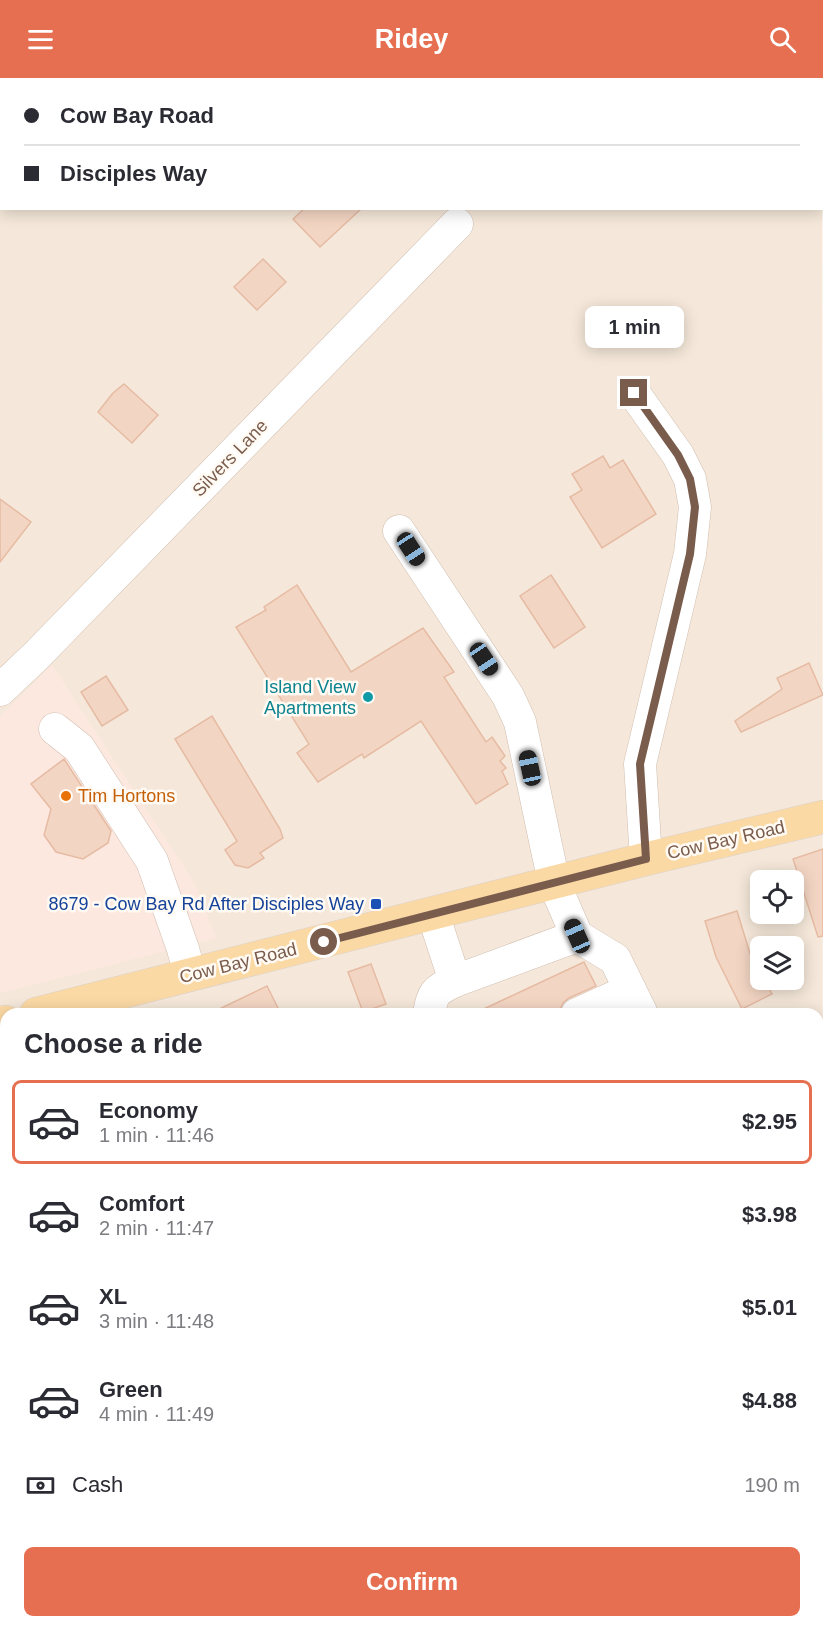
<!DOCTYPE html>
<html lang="en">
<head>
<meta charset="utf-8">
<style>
  :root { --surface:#fff; --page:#f2f2f3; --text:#2b2b33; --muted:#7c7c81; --line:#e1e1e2; --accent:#e76f51 }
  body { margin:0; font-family:Helvetica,sans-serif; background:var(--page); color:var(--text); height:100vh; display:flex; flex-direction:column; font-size:22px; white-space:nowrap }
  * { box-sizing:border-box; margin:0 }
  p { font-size:20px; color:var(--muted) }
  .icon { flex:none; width:33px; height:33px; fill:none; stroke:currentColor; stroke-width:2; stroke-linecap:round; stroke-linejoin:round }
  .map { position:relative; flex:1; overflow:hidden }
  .side { position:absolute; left:0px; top:930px; width:824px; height:620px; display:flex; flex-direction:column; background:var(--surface); border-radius:18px 18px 0 0; box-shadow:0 3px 15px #0003 }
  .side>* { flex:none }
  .guide { position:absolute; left:0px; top:0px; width:824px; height:132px; box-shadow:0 3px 15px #0003; display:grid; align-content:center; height:132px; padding:0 24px; background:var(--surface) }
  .tools { position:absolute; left:750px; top:792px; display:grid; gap:12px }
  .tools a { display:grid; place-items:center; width:54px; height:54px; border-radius:9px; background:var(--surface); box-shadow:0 3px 15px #0003; font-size:30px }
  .end { position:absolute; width:27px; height:27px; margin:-14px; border:8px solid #7a5c4d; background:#fff; box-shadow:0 0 0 3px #fff }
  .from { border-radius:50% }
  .bubble { position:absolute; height:42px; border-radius:9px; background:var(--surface); box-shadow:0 3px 15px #0003; font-size:20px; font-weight:700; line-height:42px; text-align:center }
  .car { position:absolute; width:18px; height:36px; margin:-18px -9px; border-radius:8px; box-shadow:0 0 4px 2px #0007; background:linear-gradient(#222 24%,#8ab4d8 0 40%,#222 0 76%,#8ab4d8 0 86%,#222 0) }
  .guide b { display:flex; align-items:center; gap:21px; height:57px; font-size:22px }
  .guide b+b { border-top:2px solid var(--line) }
  .guide i { width:15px; height:15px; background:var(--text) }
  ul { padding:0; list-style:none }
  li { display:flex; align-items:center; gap:18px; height:84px; margin:0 12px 9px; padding:0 12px; border:3px solid transparent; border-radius:9px }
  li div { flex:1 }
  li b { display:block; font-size:22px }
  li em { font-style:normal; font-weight:700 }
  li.current { border-color:var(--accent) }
  li>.icon { width:54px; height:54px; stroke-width:1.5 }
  h2 { padding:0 24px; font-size:27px; line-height:72px }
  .pay { display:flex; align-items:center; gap:15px; height:66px; padding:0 24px; font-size:22px }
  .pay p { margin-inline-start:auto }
  .primary-button { display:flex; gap:12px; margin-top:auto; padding:12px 24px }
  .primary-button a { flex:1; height:69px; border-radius:9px; background:var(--accent); color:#fff; font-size:24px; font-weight:700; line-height:69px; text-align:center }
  header { display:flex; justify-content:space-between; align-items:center; height:78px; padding:0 24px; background:var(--accent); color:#fff; font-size:27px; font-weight:700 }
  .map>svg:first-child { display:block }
  .residential { fill:#f5e8da; fill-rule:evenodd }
  .commercial { fill:#fde8e0 }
  .green { fill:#d8ecc9 }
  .water { fill:#bfe3e8; stroke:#a5d3da; stroke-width:1.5 }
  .pier { fill:#fdf6ec }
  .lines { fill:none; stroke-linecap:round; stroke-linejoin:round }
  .stream { stroke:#a5d3da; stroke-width:9 }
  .building { fill:#f3d5c3; stroke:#e6bba3; stroke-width:1.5 }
  .minor-casing { stroke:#d1beb0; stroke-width:33 }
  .major-casing { stroke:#dad1cd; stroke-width:34 }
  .minor { stroke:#fff; stroke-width:32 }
  .major { stroke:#fbd9a5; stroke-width:33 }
  .route { stroke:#7a5c4d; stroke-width:8 }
  .culture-dot { fill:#0f9aa8; stroke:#fffaf3; stroke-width:2 }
  .food-dot { fill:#e8710a; stroke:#fffaf3; stroke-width:2 }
  .transit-dot { fill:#1a4fb4; stroke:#fffaf3; stroke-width:2 }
  .labels { text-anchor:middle; stroke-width:5; stroke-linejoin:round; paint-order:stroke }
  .street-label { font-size:18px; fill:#7a5c4d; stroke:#fffaf3 }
  .culture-label { font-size:18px; fill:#0d838f; stroke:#fffaf3; text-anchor:end }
  .food-label { font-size:18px; fill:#c56008; stroke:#fffaf3; text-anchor:start }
  .transit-label { font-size:18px; fill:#164399; stroke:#fffaf3; text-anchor:end }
</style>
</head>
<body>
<header><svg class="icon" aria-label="menu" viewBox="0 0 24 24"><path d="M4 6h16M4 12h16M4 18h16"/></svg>Ridey<svg class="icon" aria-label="search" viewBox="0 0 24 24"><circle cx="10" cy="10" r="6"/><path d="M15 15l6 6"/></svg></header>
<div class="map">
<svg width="823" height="1549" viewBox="0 0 823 1549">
  <rect width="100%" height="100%" fill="#fdf6ec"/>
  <!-- residential -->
  <g class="residential">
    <polygon points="134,0 292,0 294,1 132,2"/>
    <polygon points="419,0 682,0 683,1 417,2"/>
    <path d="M822,30L823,1549H616L619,1544H818V936H6V1409L0,1402V37L2,130H822ZM760,802H794V836H760ZM760,868H794V902H760Z"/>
    <polygon points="88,1544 332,1544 325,1549 92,1549"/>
  </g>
  <!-- commercial -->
  <polygon class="commercial" points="52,587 193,803 216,860 0,915 0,639"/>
  <!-- green -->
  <g class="green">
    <polygon points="0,0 134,0 2,2 1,38"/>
    <polygon points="292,0 419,0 417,2"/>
    <polygon points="682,0 823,0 823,30 822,2"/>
    <polygon points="823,1331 823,1373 818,1375 818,1335"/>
  </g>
  <!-- water -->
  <g class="water">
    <polygon points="0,1402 6,1409 6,1544 88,1544 92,1549 0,1549"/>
    <polygon points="332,1544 619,1544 616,1549 325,1549"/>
  </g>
  <!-- pier -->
  <polygon class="pier" points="0,1402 6,1409 6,1429 0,1434"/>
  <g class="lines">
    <!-- stream -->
    <polyline class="stream" points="818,1318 823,1313"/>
  </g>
  <!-- building -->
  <g class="building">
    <polygon points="305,130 362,130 320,169 293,141"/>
    <polygon points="263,181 286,204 257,232 234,209"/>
    <polygon points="124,306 158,337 132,365 98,334 113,315"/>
    <polygon points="603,378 610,390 623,382 656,436 602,470 570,419 582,412 572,396"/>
    <polygon points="0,421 31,444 0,484"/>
    <polygon points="551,497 585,549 554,570 520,518"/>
    <polygon points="297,507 351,594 423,550 454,594 444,599 486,664 492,659 505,678 500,683 506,690 502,693 508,706 476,726 421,643 364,680 362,676 318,704 297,675 309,666 236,549 266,532 264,529"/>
    <polygon points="809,585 823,617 741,654 735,643 782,611 777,600"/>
    <polygon points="106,598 128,632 102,648 81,614"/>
    <polygon points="212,638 280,751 283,760 260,775 264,780 248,790 235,787 225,772 237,763 175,661"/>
    <polygon points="64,681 111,753 108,765 83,781 56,774 44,757 51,731 31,706"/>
    <polygon points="823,771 823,858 818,859 793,781"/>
    <polygon points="737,833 755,892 759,890 760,902 764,902 772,916 742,931 716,879 705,843"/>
    <polygon points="584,884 596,908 569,920 563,925 559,934 554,936 473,936"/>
    <polygon points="371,886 386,926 363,934 348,894"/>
    <polygon points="267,908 281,936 209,936"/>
  </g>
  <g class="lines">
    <!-- minor casing -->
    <g class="minor-casing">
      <g id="minor">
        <polyline points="356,0 357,2"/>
        <polyline points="634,315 678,377 690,401 695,429 690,476 640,686 646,781"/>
        <polyline points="399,453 508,618 520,644 554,805 577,858 615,881 642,936"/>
        <polyline points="0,612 36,578 457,146"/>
        <polyline points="55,651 79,670 152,783 183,871 190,897"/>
        <polyline points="433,836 455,903"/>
        <path d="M429,936C433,913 435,913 455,903L577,858"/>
        <polyline points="577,936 630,912"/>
        <polyline points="0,1256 6,1250"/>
        <polyline points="0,1284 6,1290"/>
        <polyline points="183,1544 186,1549"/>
        <polyline points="244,1549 252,1544"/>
      </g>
    </g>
    <!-- major casing -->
    <g class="major-casing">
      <g id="major">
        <polyline points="36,936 646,781 823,739"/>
        <polyline points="0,945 6,944"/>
      </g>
    </g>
    <!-- minor -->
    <use href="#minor" class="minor"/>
    <!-- major -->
    <use href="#major" class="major"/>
  </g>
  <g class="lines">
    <!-- route -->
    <polyline class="route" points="324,864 646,781 640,686 690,476 695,429 690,401 678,377 634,315"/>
  </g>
  <!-- markers -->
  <circle class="culture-dot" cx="368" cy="619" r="6"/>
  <circle class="food-dot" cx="66" cy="718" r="6"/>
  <rect class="transit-dot" x="370" y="820" width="12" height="12" rx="3"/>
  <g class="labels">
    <!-- street labels -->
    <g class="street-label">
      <text transform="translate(230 380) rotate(-46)" y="6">Silvers Lane</text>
      <text transform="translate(726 762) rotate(-13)" y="6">Cow Bay Road</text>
      <text transform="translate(238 885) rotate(-14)" y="6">Cow Bay Road</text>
    </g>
    <!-- culture labels -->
    <g class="culture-label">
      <text x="356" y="615">Island View<tspan x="356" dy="21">Apartments</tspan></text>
    </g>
    <!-- food labels -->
    <g class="food-label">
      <text x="78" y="724">Tim Hortons</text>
    </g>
    <!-- transit labels -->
    <g class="transit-label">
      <text x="364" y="832">8679 - Cow Bay Rd After Disciples Way</text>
    </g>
  </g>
</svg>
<div class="tools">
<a><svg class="icon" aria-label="locate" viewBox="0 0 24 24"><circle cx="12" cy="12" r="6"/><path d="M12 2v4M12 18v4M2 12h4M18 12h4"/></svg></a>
<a><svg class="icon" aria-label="layers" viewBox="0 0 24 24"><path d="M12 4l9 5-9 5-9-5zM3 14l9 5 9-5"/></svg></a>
</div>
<i class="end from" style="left:324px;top:864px"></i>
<i class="end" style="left:634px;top:315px"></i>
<div class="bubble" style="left:585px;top:228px;width:99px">1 min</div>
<i class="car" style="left:411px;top:471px;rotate:147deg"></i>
<i class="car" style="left:484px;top:581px;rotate:146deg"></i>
<i class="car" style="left:530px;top:690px;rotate:348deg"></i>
<i class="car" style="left:577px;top:858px;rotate:336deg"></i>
<div class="guide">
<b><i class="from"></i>Cow Bay Road</b>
<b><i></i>Disciples Way</b>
</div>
<section class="side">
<h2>Choose a ride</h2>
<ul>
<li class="current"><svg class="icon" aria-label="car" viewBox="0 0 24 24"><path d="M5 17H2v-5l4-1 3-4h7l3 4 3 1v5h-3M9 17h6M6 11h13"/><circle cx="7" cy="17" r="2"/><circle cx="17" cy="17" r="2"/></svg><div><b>Economy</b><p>1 min · 11:46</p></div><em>$2.95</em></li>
<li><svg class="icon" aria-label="car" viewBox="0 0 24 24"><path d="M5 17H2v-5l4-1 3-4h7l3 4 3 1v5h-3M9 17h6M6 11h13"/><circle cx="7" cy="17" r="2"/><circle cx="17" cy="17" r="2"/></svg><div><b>Comfort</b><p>2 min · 11:47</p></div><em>$3.98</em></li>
<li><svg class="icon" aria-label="car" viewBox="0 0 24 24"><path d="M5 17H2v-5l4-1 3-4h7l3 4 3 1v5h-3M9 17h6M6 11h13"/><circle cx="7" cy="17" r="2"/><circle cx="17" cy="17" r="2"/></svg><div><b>XL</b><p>3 min · 11:48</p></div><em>$5.01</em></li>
<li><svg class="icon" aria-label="car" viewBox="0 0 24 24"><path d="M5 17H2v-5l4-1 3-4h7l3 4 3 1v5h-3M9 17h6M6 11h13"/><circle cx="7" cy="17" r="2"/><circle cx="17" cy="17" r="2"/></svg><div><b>Green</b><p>4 min · 11:49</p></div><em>$4.88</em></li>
</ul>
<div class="pay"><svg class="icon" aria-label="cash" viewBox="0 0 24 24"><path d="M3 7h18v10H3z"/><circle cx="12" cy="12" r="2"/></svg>Cash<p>190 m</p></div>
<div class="primary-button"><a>Confirm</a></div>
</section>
</div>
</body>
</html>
